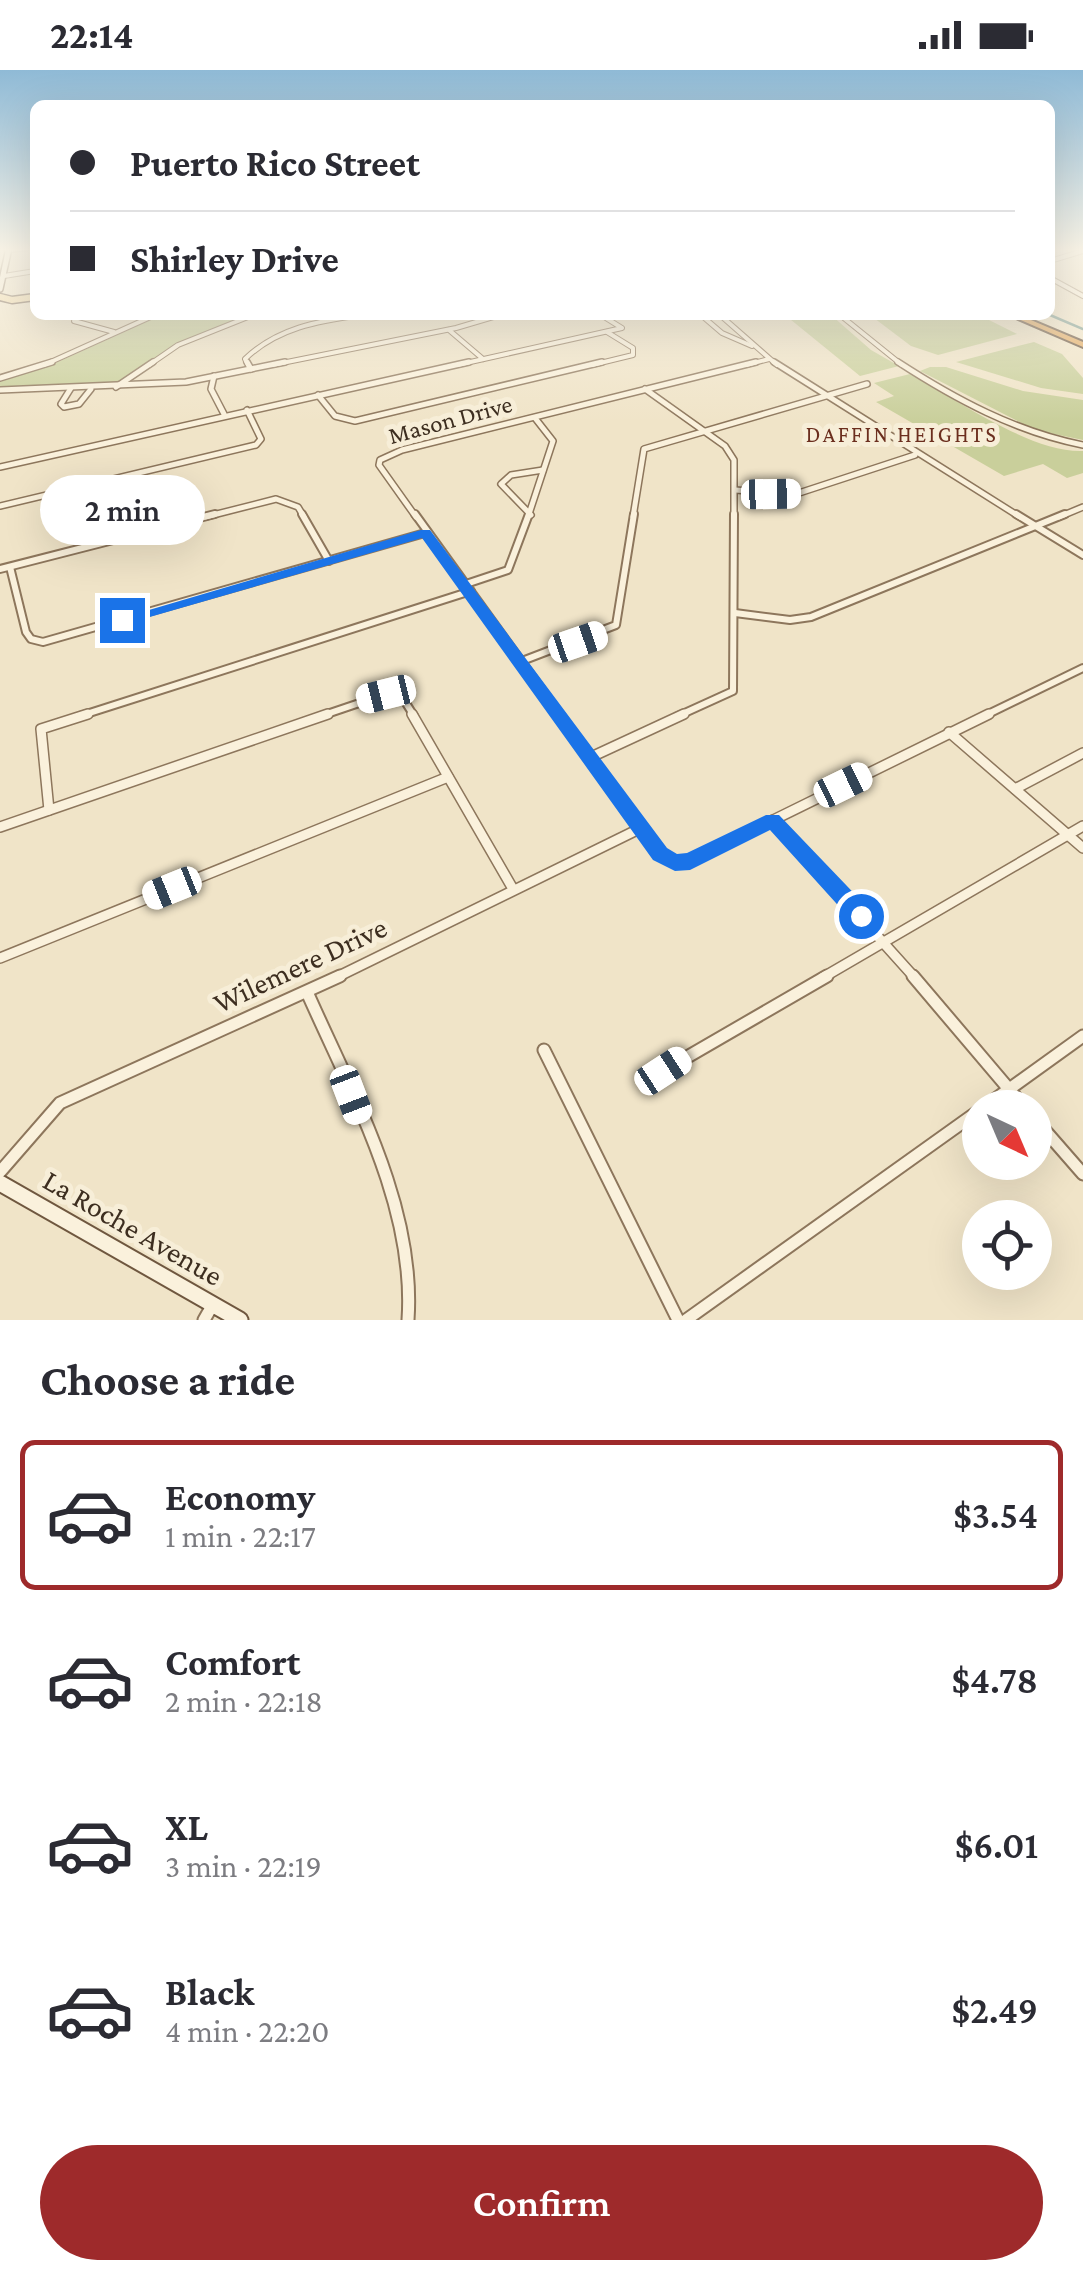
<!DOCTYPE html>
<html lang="en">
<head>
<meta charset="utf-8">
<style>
  :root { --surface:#fff; --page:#f7f7f7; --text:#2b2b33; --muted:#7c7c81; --line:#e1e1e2; --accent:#9e2a2b }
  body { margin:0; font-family:"Crimson Pro",serif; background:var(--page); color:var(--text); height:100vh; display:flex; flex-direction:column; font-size:38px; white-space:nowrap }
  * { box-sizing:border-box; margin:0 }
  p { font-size:32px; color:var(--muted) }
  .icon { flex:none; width:55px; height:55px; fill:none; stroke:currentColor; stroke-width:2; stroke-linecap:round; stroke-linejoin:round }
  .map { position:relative; height:1250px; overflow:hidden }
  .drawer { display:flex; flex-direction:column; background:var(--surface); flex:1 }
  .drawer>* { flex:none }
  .guide { position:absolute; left:30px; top:30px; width:1025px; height:220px; border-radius:15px; box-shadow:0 10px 40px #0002; display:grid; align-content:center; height:220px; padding:0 40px; background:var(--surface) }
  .needle { width:65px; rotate:136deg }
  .fabs { position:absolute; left:962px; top:1020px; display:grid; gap:20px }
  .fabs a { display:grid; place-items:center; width:90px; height:90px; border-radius:50%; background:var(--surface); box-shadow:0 10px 40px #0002; font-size:50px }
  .end { position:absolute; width:45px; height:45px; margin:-22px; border:12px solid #1a73e8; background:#fff; box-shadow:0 0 0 5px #fff }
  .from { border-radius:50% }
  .bubble { position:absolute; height:70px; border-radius:35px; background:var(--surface); box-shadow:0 10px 40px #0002; font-size:32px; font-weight:600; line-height:70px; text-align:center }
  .car { position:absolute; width:30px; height:60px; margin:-30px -15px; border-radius:12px; box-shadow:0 0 8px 2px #0007; background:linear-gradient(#fff 24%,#345 0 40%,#fff 0 76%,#345 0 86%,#fff 0) }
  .guide b { display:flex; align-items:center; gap:35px; height:95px; font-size:38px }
  .guide b+b { border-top:2px solid var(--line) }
  .guide i { width:25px; height:25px; background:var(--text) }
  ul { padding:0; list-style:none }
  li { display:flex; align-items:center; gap:30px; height:150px; margin:0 20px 15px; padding:0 20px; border:5px solid transparent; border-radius:15px }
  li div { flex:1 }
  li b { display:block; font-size:38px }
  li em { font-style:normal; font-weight:600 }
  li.active { border-color:var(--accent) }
  li>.icon { width:90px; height:90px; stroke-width:1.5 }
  h2 { padding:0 40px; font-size:45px; line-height:120px }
  .primary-button { display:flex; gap:20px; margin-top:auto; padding:20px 40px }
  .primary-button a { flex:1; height:115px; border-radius:60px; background:var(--accent); color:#fff; font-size:40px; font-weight:600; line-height:115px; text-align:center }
  .status { display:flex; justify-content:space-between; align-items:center; height:70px; padding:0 50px; background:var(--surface); direction:ltr }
  .status svg { height:28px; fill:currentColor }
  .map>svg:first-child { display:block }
  .green { fill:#c9cf9b }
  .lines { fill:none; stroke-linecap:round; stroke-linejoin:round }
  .stream { stroke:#6f938a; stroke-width:2.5 }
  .minor-far4-casing { stroke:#8d765c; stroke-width:6 }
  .minor-far3-casing { stroke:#8d765c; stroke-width:8 }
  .minor-far2-casing { stroke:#8d765c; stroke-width:10 }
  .minor-far1-casing { stroke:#8d765c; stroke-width:12 }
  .minor-casing { stroke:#8d765c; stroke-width:15 }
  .secondary-far1-casing { stroke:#6f573f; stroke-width:8 }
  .secondary-casing { stroke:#6f573f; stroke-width:19 }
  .primary-casing { stroke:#5b4430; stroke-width:9 }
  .motorway-casing { stroke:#5b4430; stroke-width:4 }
  .minor-far4 { stroke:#faf1dc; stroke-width:4 }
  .minor-far3 { stroke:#faf1dc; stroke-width:5 }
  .minor-far2 { stroke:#faf1dc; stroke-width:6 }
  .minor-far1 { stroke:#faf1dc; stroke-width:9 }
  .minor { stroke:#faf1dc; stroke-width:11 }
  .secondary-far1 { stroke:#faf1dc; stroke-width:5 }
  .secondary { stroke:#faf1dc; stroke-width:15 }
  .primary { stroke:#f3d9a0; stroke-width:6 }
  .motorway { fill:#e0a458; fill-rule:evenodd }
  .route { fill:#1a73e8 }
  .labels { text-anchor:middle; stroke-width:10; stroke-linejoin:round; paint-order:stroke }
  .far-neighbourhood-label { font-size:22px; letter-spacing:2.5px; fill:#6b2e1e; stroke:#f7eed8 }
  .street-label { font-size:25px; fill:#3d2e20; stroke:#f7eed8 }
  .near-street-label { font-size:30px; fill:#3d2e20; stroke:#f7eed8 }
</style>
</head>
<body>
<div class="status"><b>22:14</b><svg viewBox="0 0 49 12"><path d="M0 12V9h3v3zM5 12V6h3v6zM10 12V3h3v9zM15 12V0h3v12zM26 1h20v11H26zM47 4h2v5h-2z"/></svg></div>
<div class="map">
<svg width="1083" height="1250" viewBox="0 0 1083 1250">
  <rect width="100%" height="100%" fill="#f0e4c8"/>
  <!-- green -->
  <g class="green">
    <polygon points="161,245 248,245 190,269 114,315 0,318 0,310 49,296"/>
    <polygon points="785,245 831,245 871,280 899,296 860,306"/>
    <polygon points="870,245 979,245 1017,264 938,285 911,276"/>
    <polygon points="1034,272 1062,284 1083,308 1083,324 1041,318 956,292"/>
    <polygon points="930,297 946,297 1023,321 1083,330 1083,370 1035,360 920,301"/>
    <path d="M910,304C956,329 1031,383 1083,381V403L1067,408L1043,394L1004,406L876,332L894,326L874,313Z"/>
  </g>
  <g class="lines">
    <!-- stream -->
    <polyline class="stream" points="1050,245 1083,259"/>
    <!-- minor-far4 casing -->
    <g class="minor-far4-casing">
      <g id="minor-far4">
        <polyline points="9,180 30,178"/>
        <polyline points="1050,191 1083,181"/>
        <polyline points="4,206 35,201"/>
        <polyline points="1050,208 1083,226"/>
        <polyline points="701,245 722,263 752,276"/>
        <polyline points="720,245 777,295"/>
        <polyline points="840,245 902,295"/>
        <polyline points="74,251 114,262"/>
        <polyline points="449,260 483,289"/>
        <polyline points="44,295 155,245"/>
        <polyline points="149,295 178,275 253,245"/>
        <path d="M248,295L245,289C277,258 318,251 361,245"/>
        <polyline points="272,295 456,258 500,245"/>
        <polyline points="457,295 622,258 601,245"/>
        <polyline points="592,295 633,285 633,278 607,262"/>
        <polyline points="746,295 769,289"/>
      </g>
    </g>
    <!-- minor-far3 casing -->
    <g class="minor-far3-casing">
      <g id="minor-far3">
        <polyline points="247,292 251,299"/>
        <polyline points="774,292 1020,447"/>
        <path d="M898,292C955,329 1016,362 1083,375"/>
        <polyline points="214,306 211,319 224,344"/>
        <polyline points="0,308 52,292"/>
        <polyline points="116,317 153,292"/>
        <polyline points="71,318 61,334 64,337 79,334 91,319"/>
        <polyline points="645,319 725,376 734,390 734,447"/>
        <polyline points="0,320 186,312 285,292"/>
        <polyline points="318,325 335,346 355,351 602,292"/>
        <polyline points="0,397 469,292"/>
        <polyline points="735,420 796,424 915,385"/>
        <polyline points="0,436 256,375 261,369 247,340"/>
        <polyline points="531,445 501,414 511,405 543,400"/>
        <polyline points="205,447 276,429 298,437 304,447"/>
        <polyline points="416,447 379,395 380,390 402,380 756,292"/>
        <polyline points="528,447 553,371 535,348"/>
        <polyline points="633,447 644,379 867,314"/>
        <polyline points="1059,447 1083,437"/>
      </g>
    </g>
    <!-- minor-far2 casing -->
    <g class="minor-far2-casing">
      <g id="minor-far2">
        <polyline points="302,444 329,491"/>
        <polyline points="415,444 561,646"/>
        <polyline points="1016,444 1083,485"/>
        <polyline points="10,497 26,562 31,569 43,572 425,463"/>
        <polyline points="0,499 215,444"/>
        <polyline points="466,514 508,500 529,444"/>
        <polyline points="735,543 790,550 811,547 1065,444"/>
        <polyline points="522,591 616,555 634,444"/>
        <polyline points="80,646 471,521"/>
        <polyline points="321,646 386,624 404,630 414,646"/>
        <polyline points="678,646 733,621 734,444"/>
        <polyline points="984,646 1083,598"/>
      </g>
    </g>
    <!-- minor-far1 casing -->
    <g class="minor-far1-casing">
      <g id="minor-far1">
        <polyline points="412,644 513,819"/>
        <polyline points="559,644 660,784 675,793 690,791 989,644"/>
        <polyline points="949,662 1083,778"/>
        <polyline points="589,688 684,644"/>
        <polyline points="1015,719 1083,683"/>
        <polyline points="49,740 41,659 88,644"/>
        <polyline points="773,750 915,908"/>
        <polyline points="0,757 328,644"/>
        <polyline points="0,888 448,707"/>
        <polyline points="335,908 641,758"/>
        <polyline points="822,908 1083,756"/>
      </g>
    </g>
    <!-- minor casing -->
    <g class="minor-casing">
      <g id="minor">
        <polyline points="913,906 1025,1038"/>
        <path d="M307,922C352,1024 416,1136 408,1250"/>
        <polyline points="544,980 678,1250"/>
        <polyline points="663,1001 827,906"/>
        <polyline points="983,1038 1083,966"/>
        <polyline points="1035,1049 1083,1104"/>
        <polyline points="0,1102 60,1033 340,906"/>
        <polyline points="204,1250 212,1236"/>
        <polyline points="686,1250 980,1040"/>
      </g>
    </g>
    <!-- secondary-far1 casing -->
    <g class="secondary-far1-casing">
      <polyline id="secondary-far1" points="0,219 9,178"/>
    </g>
    <!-- secondary casing -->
    <g class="secondary-casing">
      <polyline id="secondary" points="0,1113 240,1250"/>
    </g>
    <!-- primary casing -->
    <g class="primary-casing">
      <polyline id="primary" points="0,227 12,230 35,227"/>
    </g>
    <!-- motorway casing -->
    <g class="motorway-casing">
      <polygon id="motorway" points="1009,245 1019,245 1083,272 1083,277"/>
    </g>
    <!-- minor-far4 -->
    <use href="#minor-far4" class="minor-far4"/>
    <!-- minor-far3 -->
    <use href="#minor-far3" class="minor-far3"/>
    <!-- minor-far2 -->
    <use href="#minor-far2" class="minor-far2"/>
    <!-- minor-far1 -->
    <use href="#minor-far1" class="minor-far1"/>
    <!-- minor -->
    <use href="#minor" class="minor"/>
    <!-- secondary-far1 -->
    <use href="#secondary-far1" class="secondary-far1"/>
    <!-- secondary -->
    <use href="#secondary" class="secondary"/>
    <!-- primary -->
    <use href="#primary" class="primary"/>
    <!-- motorway -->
    <use href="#motorway" class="motorway"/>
  </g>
  <!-- sky -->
  <linearGradient id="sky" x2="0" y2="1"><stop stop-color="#8fbad6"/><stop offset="0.51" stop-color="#f8f3e6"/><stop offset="1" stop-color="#f8f3e6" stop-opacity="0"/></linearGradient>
  <rect width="1083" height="352" fill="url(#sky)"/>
  <!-- route -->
  <polygon class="route" points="421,460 430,460 667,778 677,784 687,783 766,745 779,745 869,839 872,846 869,853 854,853 770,760 690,800 675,801 653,790 422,468 122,555 115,550"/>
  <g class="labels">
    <!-- far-neighbourhood labels -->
    <g class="far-neighbourhood-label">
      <text x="902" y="372">DAFFIN HEIGHTS</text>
    </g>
    <!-- street labels -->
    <g class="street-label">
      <text transform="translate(450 349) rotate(-15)" y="9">Mason Drive</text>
    </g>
    <!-- near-street labels -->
    <g class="near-street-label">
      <text transform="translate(300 895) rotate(-25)" y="10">Wilemere Drive</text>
      <text transform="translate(133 1158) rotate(30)" y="10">La Roche Avenue</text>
    </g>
  </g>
</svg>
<div class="fabs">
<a><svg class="needle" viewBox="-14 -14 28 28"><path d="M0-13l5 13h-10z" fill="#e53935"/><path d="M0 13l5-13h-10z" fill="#7c7c81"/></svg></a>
<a><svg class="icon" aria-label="locate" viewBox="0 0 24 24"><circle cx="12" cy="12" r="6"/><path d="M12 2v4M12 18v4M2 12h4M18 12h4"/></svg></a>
</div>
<i class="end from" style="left:861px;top:846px"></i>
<i class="end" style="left:122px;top:550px"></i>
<div class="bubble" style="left:40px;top:405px;width:165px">2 min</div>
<i class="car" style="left:771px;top:424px;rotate:89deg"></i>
<i class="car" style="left:578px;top:572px;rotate:71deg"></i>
<i class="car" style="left:386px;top:624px;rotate:256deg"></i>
<i class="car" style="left:843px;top:715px;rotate:64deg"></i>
<i class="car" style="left:172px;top:818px;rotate:248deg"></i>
<i class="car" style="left:663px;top:1001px;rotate:57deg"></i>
<i class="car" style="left:351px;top:1025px;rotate:159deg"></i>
<div class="guide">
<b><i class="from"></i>Puerto Rico Street</b>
<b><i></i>Shirley Drive</b>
</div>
</div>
<section class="drawer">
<h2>Choose a ride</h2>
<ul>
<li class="active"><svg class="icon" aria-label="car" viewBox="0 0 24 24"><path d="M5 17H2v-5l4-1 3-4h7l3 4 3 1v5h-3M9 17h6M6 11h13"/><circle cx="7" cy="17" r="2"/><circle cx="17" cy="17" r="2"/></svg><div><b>Economy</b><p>1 min · 22:17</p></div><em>$3.54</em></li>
<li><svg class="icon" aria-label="car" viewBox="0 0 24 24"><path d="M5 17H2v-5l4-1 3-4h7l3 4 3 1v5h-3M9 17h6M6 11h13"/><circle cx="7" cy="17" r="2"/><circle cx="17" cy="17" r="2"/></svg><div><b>Comfort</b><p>2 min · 22:18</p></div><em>$4.78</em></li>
<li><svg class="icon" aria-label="car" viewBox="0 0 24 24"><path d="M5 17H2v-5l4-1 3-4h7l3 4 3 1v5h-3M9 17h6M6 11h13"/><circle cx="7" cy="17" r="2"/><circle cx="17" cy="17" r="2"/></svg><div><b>XL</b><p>3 min · 22:19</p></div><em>$6.01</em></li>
<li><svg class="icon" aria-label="car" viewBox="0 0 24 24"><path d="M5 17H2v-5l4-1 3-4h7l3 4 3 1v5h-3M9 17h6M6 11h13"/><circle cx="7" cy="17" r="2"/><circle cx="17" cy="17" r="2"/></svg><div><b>Black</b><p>4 min · 22:20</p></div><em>$2.49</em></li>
</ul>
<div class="primary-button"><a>Confirm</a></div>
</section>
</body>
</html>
